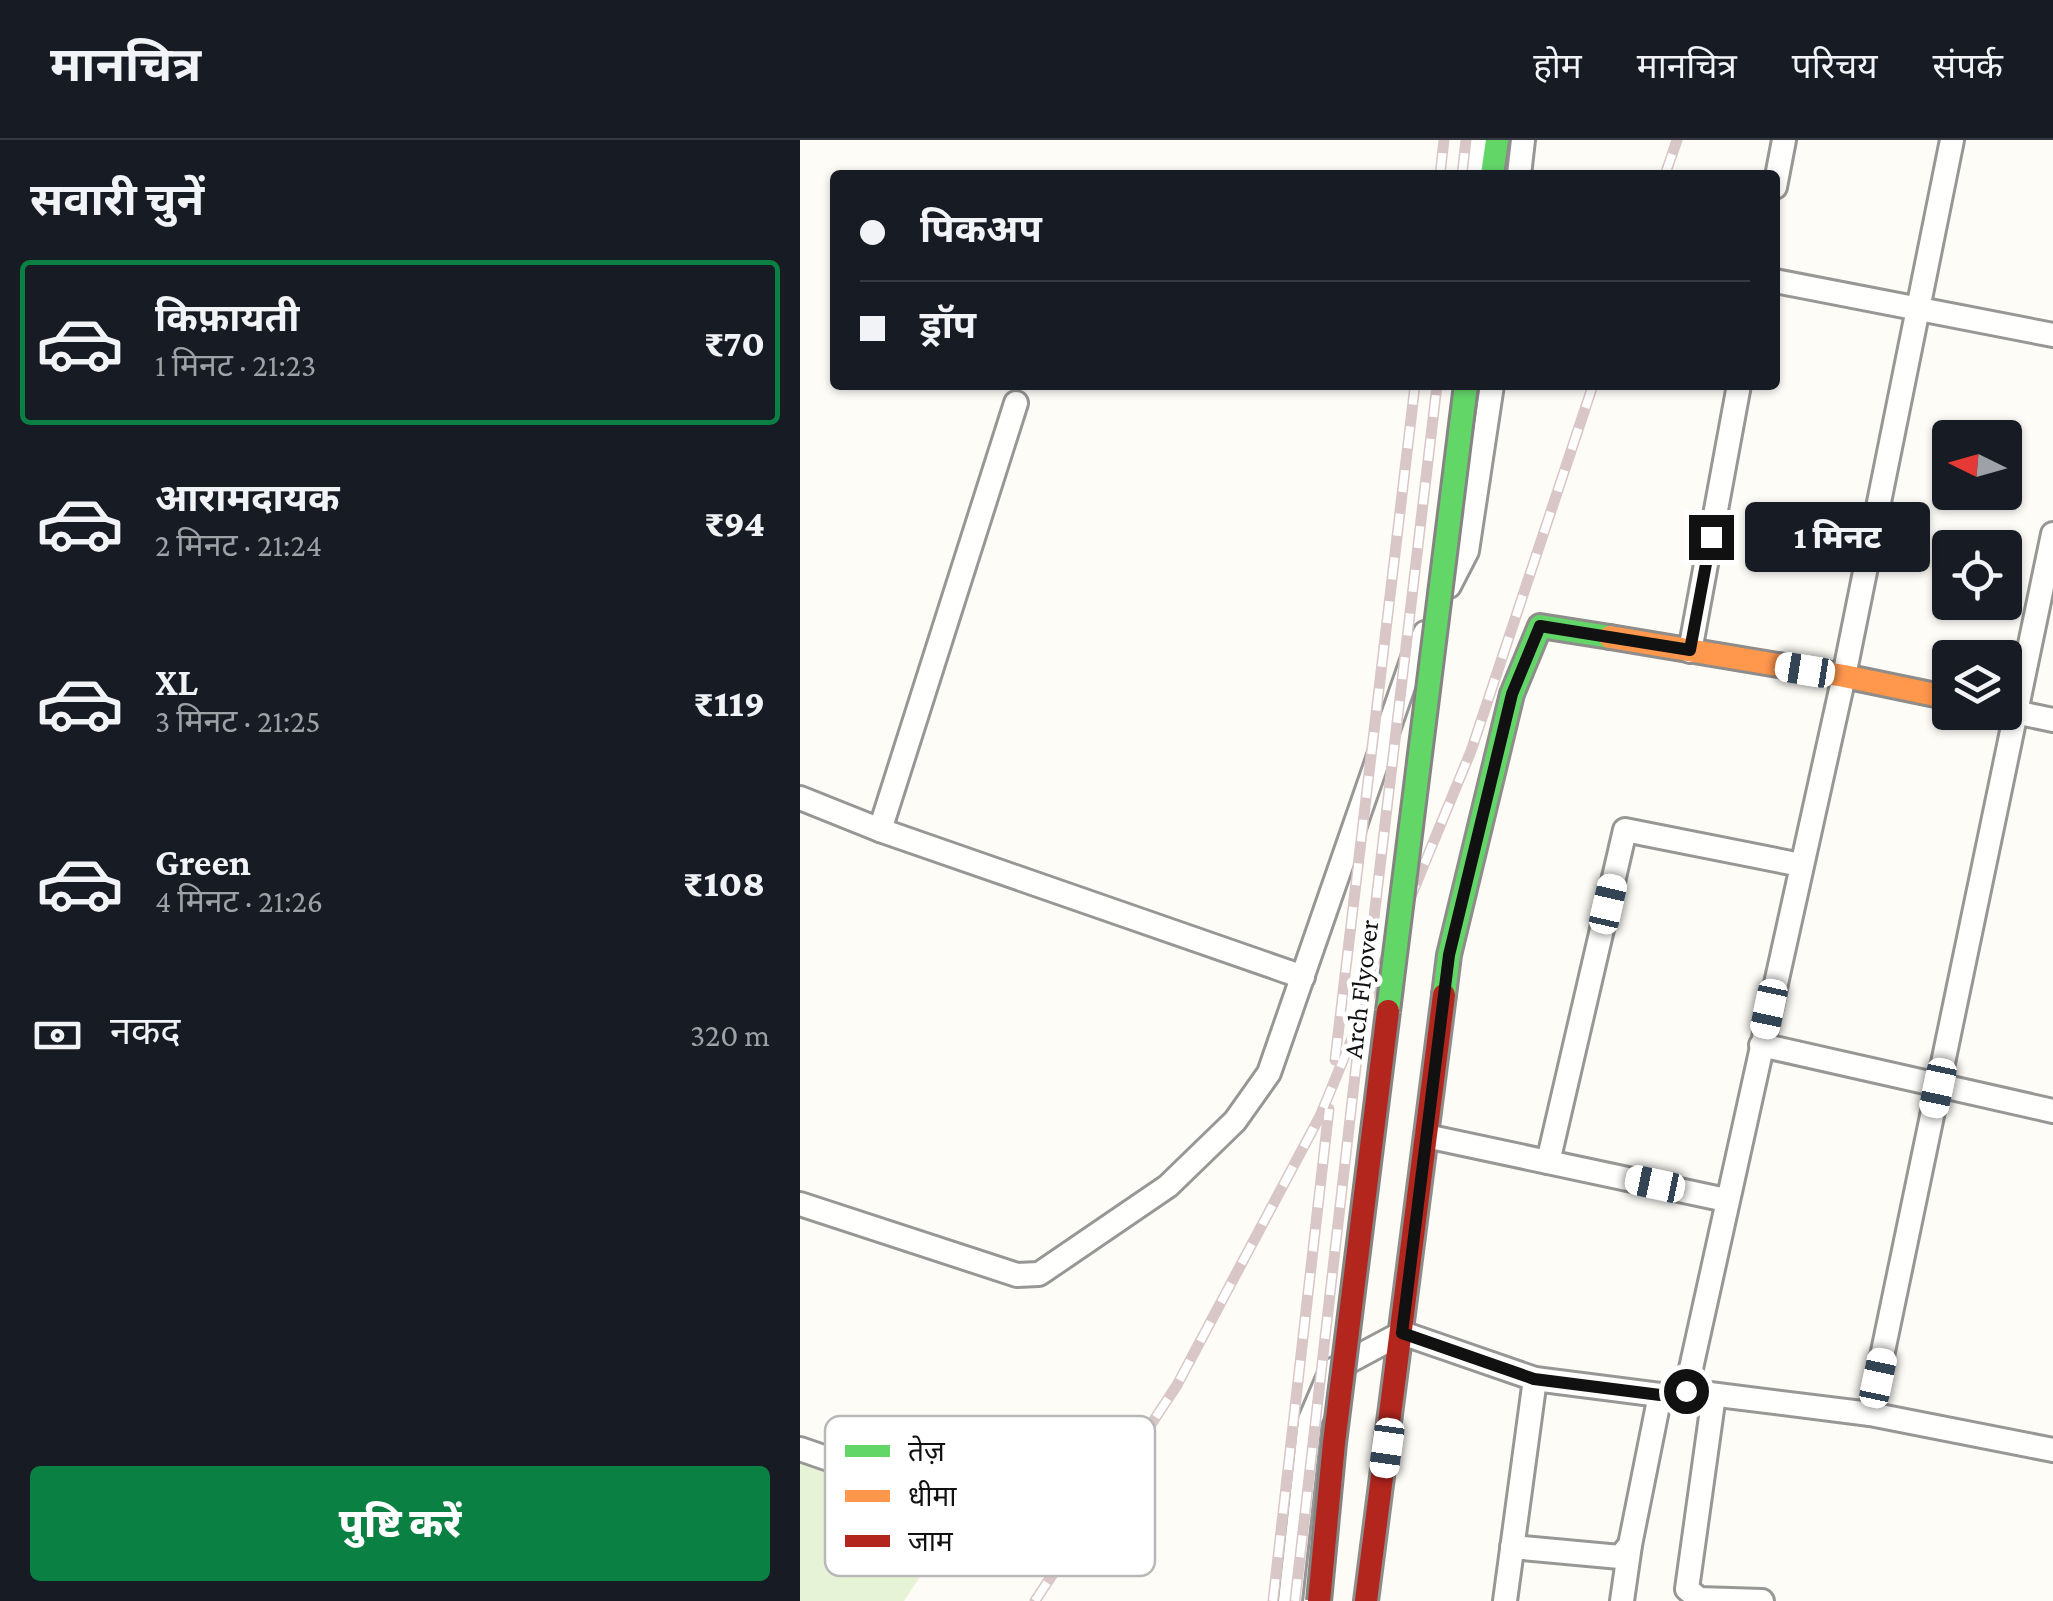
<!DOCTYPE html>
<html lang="hi">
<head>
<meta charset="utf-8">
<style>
  :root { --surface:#171b24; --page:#242831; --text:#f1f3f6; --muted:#9ea1a6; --line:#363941; --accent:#0b8043 }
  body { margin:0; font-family:"Crimson Pro","Noto Sans Devanagari",serif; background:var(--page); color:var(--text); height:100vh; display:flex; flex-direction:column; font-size:38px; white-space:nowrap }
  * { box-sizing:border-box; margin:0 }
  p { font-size:32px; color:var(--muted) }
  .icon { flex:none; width:55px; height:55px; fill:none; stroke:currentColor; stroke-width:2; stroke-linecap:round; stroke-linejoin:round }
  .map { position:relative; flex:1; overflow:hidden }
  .drawer { display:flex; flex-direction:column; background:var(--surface); width:800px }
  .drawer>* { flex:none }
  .banner { position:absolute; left:30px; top:30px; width:950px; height:220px; border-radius:10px; box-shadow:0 2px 8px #0004; display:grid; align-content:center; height:220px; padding:0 30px; background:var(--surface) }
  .needle { width:65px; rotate:275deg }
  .buttons { position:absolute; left:1132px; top:280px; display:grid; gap:20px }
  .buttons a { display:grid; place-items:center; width:90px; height:90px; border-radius:10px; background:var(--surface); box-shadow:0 2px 8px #0004; font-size:50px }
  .end { position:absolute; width:45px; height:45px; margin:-22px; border:12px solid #111; background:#fff; box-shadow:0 0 0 5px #fff }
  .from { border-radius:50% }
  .bubble { position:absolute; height:70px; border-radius:10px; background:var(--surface); box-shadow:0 2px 8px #0004; font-size:32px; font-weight:800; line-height:70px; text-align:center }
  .car { position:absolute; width:30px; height:60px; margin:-30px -15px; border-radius:12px; box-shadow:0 0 8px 2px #0007; background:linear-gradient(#fff 24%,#345 0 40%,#fff 0 76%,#345 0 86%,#fff 0) }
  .banner b { display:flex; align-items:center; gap:35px; height:95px; font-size:38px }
  .banner b+b { border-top:2px solid var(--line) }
  .banner i { width:25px; height:25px; background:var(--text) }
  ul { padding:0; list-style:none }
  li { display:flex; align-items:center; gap:30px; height:165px; margin:0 20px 15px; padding:0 10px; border:5px solid transparent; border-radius:10px }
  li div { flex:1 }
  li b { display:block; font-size:38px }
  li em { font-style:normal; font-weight:800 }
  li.active { border-color:var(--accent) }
  li>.icon { width:90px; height:90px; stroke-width:1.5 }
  h2 { padding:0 30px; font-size:45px; line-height:120px }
  .pay { display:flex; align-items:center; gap:25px; height:110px; padding:0 30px; font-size:38px }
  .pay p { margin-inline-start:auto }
  .primary-button { display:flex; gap:20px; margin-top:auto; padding:20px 30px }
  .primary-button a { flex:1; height:115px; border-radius:10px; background:var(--accent); color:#fff; font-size:40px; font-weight:800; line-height:115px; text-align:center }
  header { display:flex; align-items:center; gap:60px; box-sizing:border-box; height:140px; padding:0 50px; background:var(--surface); border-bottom:2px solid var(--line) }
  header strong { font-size:48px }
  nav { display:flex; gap:55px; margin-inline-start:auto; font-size:35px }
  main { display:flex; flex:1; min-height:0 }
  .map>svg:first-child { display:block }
  .green { fill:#e7f3d7 }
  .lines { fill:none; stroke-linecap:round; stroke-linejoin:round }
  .street-casing { stroke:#979795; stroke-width:28 }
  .fast-casing { stroke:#8e8d8b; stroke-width:28 }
  .slow-casing { stroke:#8e8d8b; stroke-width:28 }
  .jam-casing { stroke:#8e8d8b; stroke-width:28 }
  .street { stroke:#fffffe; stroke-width:22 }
  .fast { stroke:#63d668; stroke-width:22 }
  .slow { stroke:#ff974d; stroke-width:22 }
  .jam { stroke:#b3261e; stroke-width:22 }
  .rail-casing { stroke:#d9c6c7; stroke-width:11 }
  .rail { stroke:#fff; stroke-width:8; stroke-dasharray:22; stroke-linecap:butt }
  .fast-bridge-casing { stroke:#858482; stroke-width:28; stroke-linecap:butt }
  .jam-bridge-casing { stroke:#858482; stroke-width:28; stroke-linecap:butt }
  .fast-bridge { stroke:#63d668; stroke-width:22 }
  .jam-bridge { stroke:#b3261e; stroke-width:22 }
  .route { stroke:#111; stroke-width:12 }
  .labels { text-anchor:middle; stroke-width:10; stroke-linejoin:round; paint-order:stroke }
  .street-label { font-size:28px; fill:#111; stroke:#fff }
  .key { fill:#fff; stroke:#b8b8b8; stroke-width:2.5 }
  .key-label { font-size:28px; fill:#111 }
</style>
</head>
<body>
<header>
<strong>मानचित्र</strong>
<nav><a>होम</a><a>मानचित्र</a><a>परिचय</a><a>संपर्क</a></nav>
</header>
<main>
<section class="drawer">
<h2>सवारी चुनें</h2>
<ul>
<li class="active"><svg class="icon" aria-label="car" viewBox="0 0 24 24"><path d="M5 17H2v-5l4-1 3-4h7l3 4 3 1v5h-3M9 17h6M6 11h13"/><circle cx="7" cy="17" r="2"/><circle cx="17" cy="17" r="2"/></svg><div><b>किफ़ायती</b><p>1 मिनट · 21:23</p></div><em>₹70</em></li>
<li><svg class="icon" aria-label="car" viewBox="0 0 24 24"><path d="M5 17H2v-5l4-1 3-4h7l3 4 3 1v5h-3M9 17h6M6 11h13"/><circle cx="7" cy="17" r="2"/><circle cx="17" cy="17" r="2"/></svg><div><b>आरामदायक</b><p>2 मिनट · 21:24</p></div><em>₹94</em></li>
<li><svg class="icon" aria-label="car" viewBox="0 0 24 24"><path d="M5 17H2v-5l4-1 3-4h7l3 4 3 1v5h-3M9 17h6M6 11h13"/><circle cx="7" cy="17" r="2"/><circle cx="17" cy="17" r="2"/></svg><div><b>XL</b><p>3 मिनट · 21:25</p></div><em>₹119</em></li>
<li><svg class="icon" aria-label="car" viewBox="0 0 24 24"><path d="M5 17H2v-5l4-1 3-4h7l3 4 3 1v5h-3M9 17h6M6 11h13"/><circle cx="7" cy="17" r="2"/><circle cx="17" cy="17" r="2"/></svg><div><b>Green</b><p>4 मिनट · 21:26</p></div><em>₹108</em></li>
</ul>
<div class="pay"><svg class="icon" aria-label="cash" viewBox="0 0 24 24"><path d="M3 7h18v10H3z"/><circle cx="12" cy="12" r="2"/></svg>नकद<p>320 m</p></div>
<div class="primary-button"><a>पुष्टि करें</a></div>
</section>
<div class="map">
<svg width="1253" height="1461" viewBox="0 0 1253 1461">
  <rect width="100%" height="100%" fill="#fdfcf7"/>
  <!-- green -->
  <polygon class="green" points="0,1319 159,1378 104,1461 0,1461"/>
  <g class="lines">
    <!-- street casing -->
    <g class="street-casing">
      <g id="street">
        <polyline points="673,35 677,0"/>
        <polyline points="719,35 723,0"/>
        <polyline points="975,47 984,0"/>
        <polyline points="975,141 1253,195"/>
        <polyline points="649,446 667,411 692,245"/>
        <polyline points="890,511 939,245"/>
        <polyline points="1205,570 1253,580"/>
        <polyline points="0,658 80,690 503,837"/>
        <polyline points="80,690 216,263"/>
        <polyline points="961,905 1253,971"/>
        <polyline points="626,996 926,1060"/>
        <polyline points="748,1022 825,690 1001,725"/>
        <polyline points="0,1064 217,1135 239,1134 368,1046 435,981 469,933 615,512 625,493"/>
        <polyline points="886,1251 1044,536 1152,0"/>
        <polyline points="914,1255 887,1449 899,1459 962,1461"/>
        <polyline points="1070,1274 1253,394"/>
        <polyline points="0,1309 136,1356"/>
        <polyline points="712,1407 820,1417 830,1405 860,1255"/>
        <polyline points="490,1461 510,1280 531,1231 602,1193 735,1239 860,1255 886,1251 1070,1274 1253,1310"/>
        <polyline points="705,1461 735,1239"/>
        <polyline points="822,1461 830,1405"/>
      </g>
    </g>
    <!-- fast casing -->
    <g class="fast-casing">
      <g id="fast">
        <polyline points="692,35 697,0"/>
        <polyline points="644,855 649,815 712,554 740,486 810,497"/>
      </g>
    </g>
    <!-- slow casing -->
    <g class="slow-casing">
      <polyline id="slow" points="810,497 1044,536 1150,558"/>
    </g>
    <!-- jam casing -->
    <g class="jam-casing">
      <polyline id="jam" points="566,1461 644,855"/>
    </g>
    <!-- street -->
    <use href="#street" class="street"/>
    <!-- fast -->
    <use href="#fast" class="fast"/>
    <!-- slow -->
    <use href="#slow" class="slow"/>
    <!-- jam -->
    <use href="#jam" class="jam"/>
    <!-- rail casing -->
    <g class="rail-casing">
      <g id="rail">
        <polyline points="640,35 644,0"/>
        <polyline points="662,35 666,0"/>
        <polyline points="865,35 877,0"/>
        <polyline points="566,845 637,245"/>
        <polyline points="535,920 615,245"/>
        <polyline points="235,1461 377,1245 520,976 671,611 793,245"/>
        <polyline points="473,1461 529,969"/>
        <polyline points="495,1461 559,900"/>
      </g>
    </g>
    <!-- rail -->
    <use href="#rail" class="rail"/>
    <!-- fast-bridge casing -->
    <g class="fast-bridge-casing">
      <polyline id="fast-bridge" points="588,871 666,245"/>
    </g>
    <!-- jam-bridge casing -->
    <g class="jam-bridge-casing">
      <polyline id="jam-bridge" points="519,1461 534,1303 588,871"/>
    </g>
    <!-- fast-bridge -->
    <use href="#fast-bridge" class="fast-bridge"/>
    <!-- jam-bridge -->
    <use href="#jam-bridge" class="jam-bridge"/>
  </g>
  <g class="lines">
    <!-- route -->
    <polyline class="route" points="886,1251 860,1255 734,1239 602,1193 649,815 712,554 740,486 890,510 911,397"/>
  </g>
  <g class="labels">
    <!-- street labels -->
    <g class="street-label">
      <text transform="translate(560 849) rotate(-83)" y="10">Arch Flyover</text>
    </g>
  </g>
  <!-- legend -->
  <rect x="25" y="1276" width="330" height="160" rx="15" class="key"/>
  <rect x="45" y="1305" width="45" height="12" fill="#63d668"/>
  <rect x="45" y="1350" width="45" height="12" fill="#ff974d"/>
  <rect x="45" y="1395" width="45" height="12" fill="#b3261e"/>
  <g class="key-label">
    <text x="108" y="1321">तेज़</text>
    <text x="108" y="1366">धीमा</text>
    <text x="108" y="1411">जाम</text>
  </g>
</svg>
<div class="buttons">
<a><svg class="needle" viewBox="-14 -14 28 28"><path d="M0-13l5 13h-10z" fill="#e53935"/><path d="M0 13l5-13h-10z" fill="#9ea1a6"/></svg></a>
<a><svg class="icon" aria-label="locate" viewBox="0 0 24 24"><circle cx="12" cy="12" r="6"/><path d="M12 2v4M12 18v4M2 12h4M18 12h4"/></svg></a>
<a><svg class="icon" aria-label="layers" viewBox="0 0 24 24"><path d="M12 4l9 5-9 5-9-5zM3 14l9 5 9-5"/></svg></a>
</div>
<i class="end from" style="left:886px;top:1251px"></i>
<i class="end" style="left:911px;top:397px"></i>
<div class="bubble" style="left:945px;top:362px;width:185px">1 मिनट</div>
<i class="car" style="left:1005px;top:530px;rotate:279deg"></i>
<i class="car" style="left:808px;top:764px;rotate:13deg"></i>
<i class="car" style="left:969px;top:869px;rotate:192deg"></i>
<i class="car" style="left:1138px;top:948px;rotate:192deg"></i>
<i class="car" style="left:855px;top:1044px;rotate:282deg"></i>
<i class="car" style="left:1078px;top:1238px;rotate:12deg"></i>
<i class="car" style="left:587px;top:1308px;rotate:188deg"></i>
<div class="banner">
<b><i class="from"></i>पिकअप</b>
<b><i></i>ड्रॉप</b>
</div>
</div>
</main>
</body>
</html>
